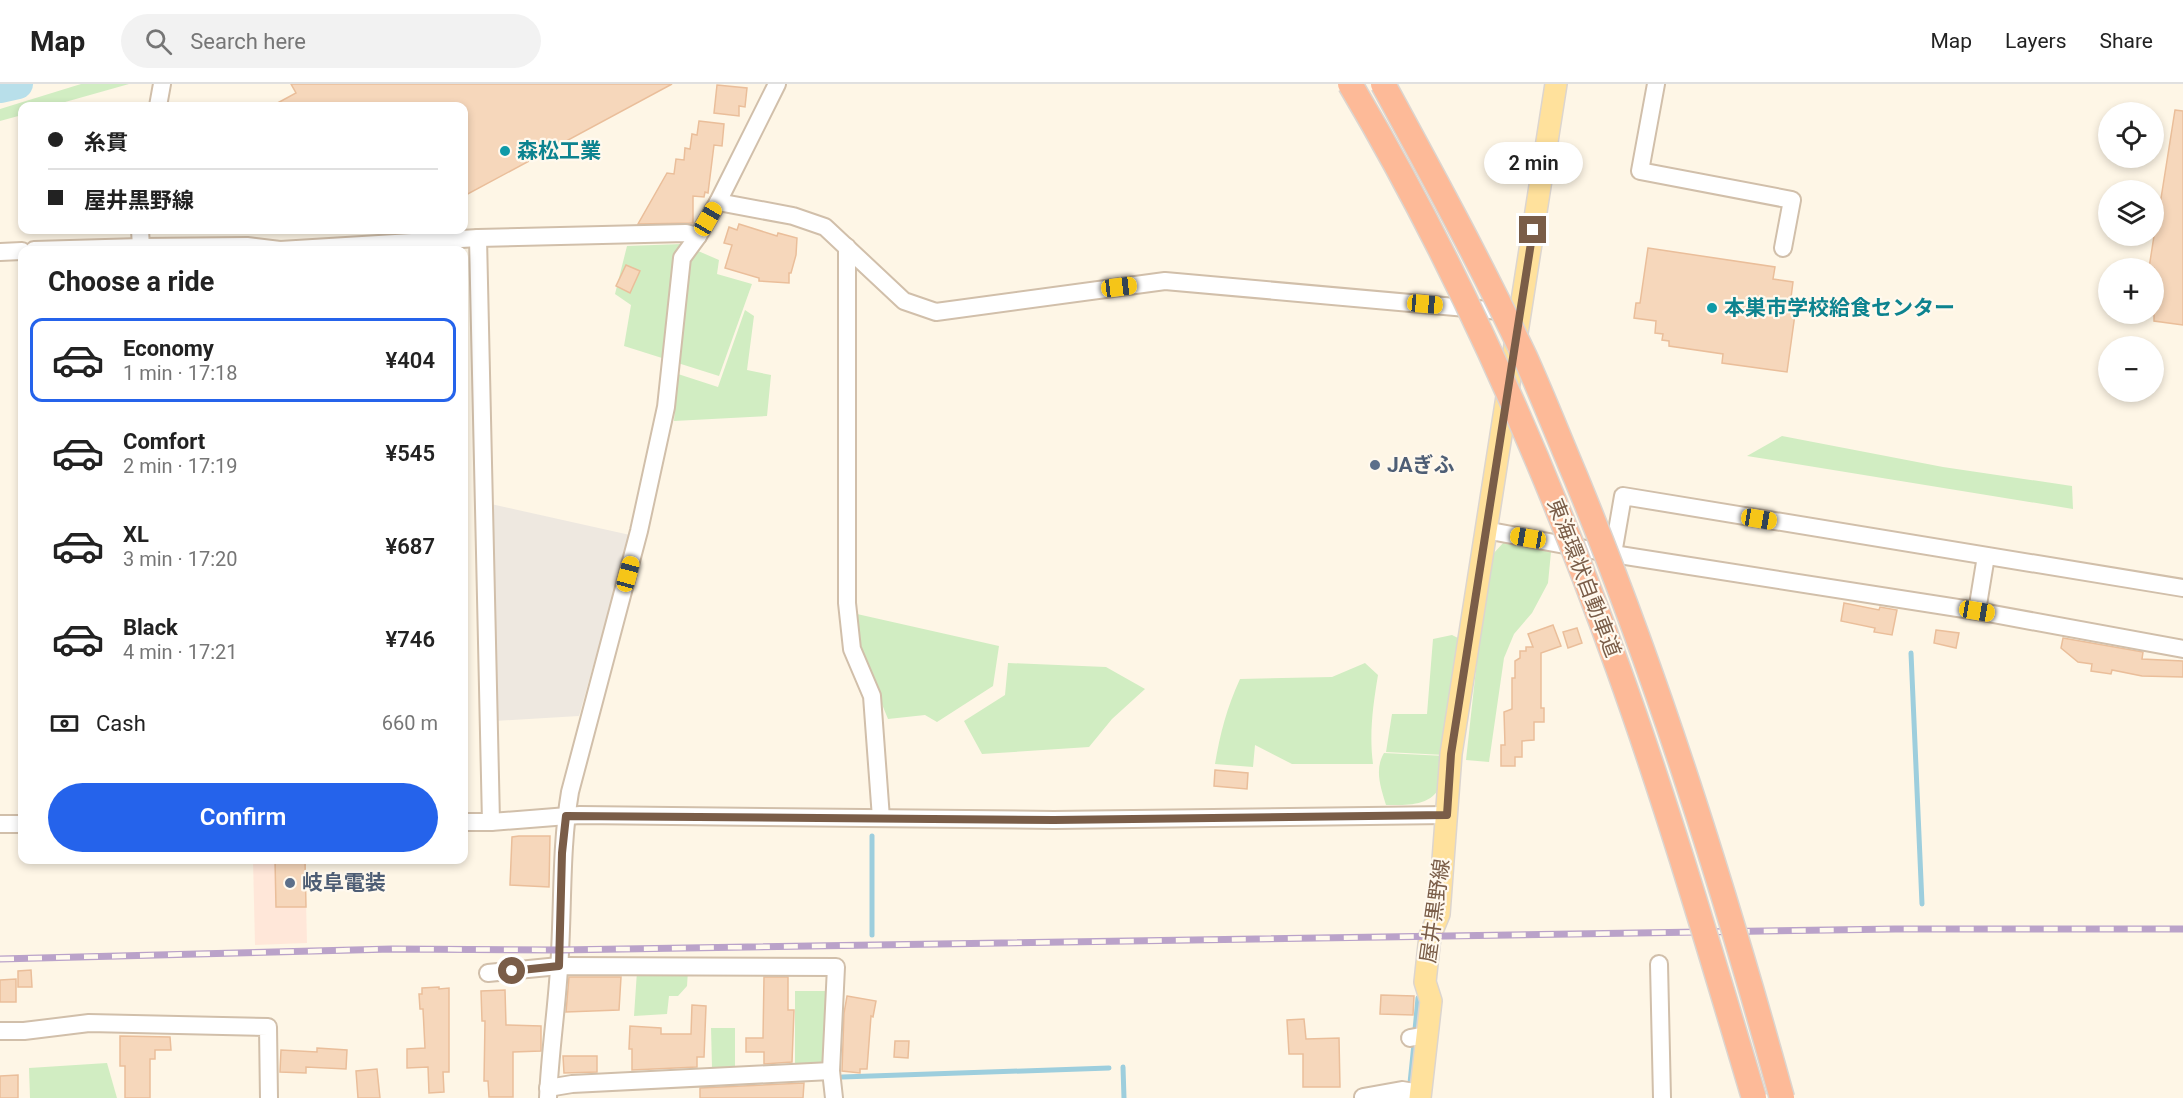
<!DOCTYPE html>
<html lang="en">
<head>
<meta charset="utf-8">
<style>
  :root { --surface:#fff; --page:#f2f2f2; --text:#222; --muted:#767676; --line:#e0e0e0; --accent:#2563eb }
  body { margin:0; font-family:Roboto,"Noto Sans JP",sans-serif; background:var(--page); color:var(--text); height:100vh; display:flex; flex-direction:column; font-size:22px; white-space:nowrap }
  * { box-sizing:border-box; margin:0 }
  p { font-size:20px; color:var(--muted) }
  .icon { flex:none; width:33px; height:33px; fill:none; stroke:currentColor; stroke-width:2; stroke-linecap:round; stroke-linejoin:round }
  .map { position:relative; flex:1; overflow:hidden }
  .drawer { position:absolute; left:18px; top:162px; width:450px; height:618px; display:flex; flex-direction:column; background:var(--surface); border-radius:12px; box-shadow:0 3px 9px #0003 }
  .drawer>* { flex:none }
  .banner { position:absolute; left:18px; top:18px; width:450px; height:132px; border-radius:12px; box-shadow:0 3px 9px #0003; display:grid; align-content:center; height:132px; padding:0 30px; background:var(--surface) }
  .buttons { position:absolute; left:2098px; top:18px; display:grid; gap:12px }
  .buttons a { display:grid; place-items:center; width:66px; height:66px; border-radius:50%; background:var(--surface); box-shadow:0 3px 9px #0003; font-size:30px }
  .end { position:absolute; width:27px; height:27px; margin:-14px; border:8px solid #7a5d48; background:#fff; box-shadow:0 0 0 3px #fff }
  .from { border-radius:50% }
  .bubble { position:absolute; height:42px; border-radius:21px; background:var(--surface); box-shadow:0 3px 9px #0003; font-size:20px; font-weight:600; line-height:42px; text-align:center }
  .car { position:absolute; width:18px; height:36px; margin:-18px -9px; border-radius:8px; box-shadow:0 0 4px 2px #0007; background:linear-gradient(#f5c518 24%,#345 0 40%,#f5c518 0 76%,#345 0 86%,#f5c518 0) }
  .banner b { display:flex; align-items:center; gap:21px; height:57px; font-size:22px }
  .banner b+b { border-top:2px solid var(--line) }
  .banner i { width:15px; height:15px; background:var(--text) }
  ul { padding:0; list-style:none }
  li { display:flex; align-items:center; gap:18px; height:84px; margin:0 12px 9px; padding:0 18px; border:3px solid transparent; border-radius:12px }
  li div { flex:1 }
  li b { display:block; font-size:22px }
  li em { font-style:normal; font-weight:600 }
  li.on { border-color:var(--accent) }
  li>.icon { width:54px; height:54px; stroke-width:1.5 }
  h2 { padding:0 30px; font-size:27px; line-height:72px }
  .pay { display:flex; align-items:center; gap:15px; height:66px; padding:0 30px; font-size:22px }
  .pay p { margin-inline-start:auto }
  .cta { display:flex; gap:12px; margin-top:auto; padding:12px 30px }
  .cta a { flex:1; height:69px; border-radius:36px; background:var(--accent); color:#fff; font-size:24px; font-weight:600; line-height:69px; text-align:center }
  header { display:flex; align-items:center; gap:36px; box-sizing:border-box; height:84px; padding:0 30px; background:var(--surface); border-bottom:2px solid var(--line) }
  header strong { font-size:28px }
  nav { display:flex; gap:33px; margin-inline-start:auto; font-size:21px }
  .search { width:420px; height:54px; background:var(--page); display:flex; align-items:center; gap:15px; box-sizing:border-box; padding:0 21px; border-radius:33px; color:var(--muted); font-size:22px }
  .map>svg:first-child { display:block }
  .commercial { fill:#ffe7d9 }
  .industrial { fill:#eee8e0 }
  .green { fill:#d1edc2 }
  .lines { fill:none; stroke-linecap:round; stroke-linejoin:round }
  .stream { stroke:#9dcedd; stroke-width:5 }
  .river { stroke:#b8dfea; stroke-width:30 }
  .building { fill:#f6d7bb; stroke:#eabe9a; stroke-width:1.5 }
  .minor-casing { stroke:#d1bfaa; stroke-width:20 }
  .major-casing { stroke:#dcd5cf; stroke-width:24 }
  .minor { stroke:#fff; stroke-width:16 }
  .major { stroke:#ffe19c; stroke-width:21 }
  .rail-casing { stroke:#baa2c9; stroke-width:7 }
  .rail { stroke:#fff9ee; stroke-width:4.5; stroke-dasharray:14; stroke-linecap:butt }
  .highway-bridge-casing { stroke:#dcd5cf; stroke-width:27; stroke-linecap:butt }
  .highway-bridge { stroke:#fdba98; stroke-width:24 }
  .route { stroke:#7a5d48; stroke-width:8 }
  .culture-dot { fill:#0f9aa8; stroke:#fff9ee; stroke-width:2 }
  .service-dot { fill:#5c6f8a; stroke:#fff9ee; stroke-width:2 }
  .labels { text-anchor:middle; stroke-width:4.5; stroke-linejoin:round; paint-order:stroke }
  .culture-label { font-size:21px; font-weight:bold; fill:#0d838f; stroke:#fff9ee; text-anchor:start }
  .service-label { font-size:21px; font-weight:bold; fill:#4e5e75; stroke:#fff9ee; text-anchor:start }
  .street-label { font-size:21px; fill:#7a5d48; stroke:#fff9ee }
</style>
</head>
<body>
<header>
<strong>Map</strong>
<div class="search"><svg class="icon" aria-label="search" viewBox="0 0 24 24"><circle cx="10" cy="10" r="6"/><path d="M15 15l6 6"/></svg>Search here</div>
<nav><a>Map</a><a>Layers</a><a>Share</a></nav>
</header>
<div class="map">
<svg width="2183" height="1014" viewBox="0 0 2183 1014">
  <rect width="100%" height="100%" fill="#fef6e6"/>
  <!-- commercial -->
  <polygon class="commercial" points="253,776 305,776 307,859 255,861"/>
  <!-- industrial -->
  <polygon class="industrial" points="491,420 630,451 579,632 495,637"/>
  <!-- green -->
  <g class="green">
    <polygon points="81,0 129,0 51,22 22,22 22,31 0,37 0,25"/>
    <polygon points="682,160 719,176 717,190 752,200 719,292 624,262 631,221 615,210 627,162"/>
    <polygon points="745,226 754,232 747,286 771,291 767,332 674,337 678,290 718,303"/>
    <polygon points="1782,352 1943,383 2072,402 2073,425 1747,372"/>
    <polygon points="1504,458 1551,468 1548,499 1532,529 1514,550 1504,574 1489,678 1466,676 1480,549 1493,470"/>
    <polygon points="857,530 999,562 993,602 937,638 925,631 888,635 859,564"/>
    <polygon points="1452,551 1458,554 1445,671 1386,668 1392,630 1427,630 1433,555"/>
    <polygon points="1008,579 1106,583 1145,605 1112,635 1089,663 982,670 964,637 1005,611"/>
    <path d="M1365,579L1378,591C1373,621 1369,650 1373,680H1292L1255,661L1253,683L1215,680C1220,650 1227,623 1240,595L1332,593Z"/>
    <path d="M1384,669L1445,672C1444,681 1445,693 1441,701C1431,723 1406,721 1386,721C1381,704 1374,686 1384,669Z"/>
    <polygon points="688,886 687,902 678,912 669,912 667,930 634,932 637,887"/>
    <polygon points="795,907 830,907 826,974 817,981 795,981"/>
    <polygon points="711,944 735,944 735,984 712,984"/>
    <polygon points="107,979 117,1014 30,1014 29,984"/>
  </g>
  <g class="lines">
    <!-- stream -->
    <g class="stream">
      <polyline points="1911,569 1922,820"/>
      <polyline points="872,752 872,851"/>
      <polyline points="1415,946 1418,914"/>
      <polyline points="1123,983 1124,1014"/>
      <polyline points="842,993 1109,984"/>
      <polyline points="1410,999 1414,960"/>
    </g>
    <!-- river -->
    <polyline class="river" points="0,4 18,0"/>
  </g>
  <!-- building -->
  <g class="building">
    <polygon points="291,0 672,0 464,112 464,22 272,22 296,9"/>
    <polygon points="717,1 747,4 745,23 739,22 739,32 714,29"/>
    <polygon points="2175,26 2183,27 2183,241 2154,237 2154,184 2149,184 2154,152 2154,127 2159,127"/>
    <polygon points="699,37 724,40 722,62 714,61 708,109 705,108 704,113 693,112 693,139 638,140 667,89 674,90 676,75 684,76 685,64 690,65 692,50 697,51"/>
    <polygon points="739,140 777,152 778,149 797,154 796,171 791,189 789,189 789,199 759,197 759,194 725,184 732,161 724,159 729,143 737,146"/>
    <polygon points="1648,164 1775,183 1773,195 1793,198 1789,229 1795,230 1787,288 1722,279 1723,270 1669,262 1669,257 1662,256 1663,250 1655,249 1656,237 1634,234 1636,219 1640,219"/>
    <polygon points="626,181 640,187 630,209 616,202"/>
    <polygon points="1844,519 1879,526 1880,523 1897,526 1892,551 1874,548 1875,544 1841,537"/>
    <polygon points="1553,541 1561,562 1541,569 1541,624 1544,624 1544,638 1534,638 1534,656 1522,657 1522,673 1515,673 1515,682 1501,682 1501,661 1505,661 1504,628 1512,625 1512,594 1515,594 1515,577 1520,574 1520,567 1526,567 1526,563 1533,563 1528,550"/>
    <polygon points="1577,544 1582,559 1568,564 1563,548"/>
    <polygon points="1936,546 1959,549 1956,564 1934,559"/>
    <polygon points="2063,554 2143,568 2142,575 2183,577 2183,593 2142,592 2112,586 2111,590 2091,587 2092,580 2078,578 2061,564"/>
    <polygon points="1215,686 1248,689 1247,705 1214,702"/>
    <polygon points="519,752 550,752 549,803 510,801 512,753"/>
    <polygon points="275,776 305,776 306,823 276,823"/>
    <polygon points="31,886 32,903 18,903 18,887"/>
    <polygon points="569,893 621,893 619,926 566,928"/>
    <polygon points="764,893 788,893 788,926 794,926 792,978 764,980 764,968 746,968 746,954 763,954"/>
    <polygon points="16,895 16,918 0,918 0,896"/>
    <polygon points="439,903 439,905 449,904 449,988 443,988 444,1008 429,1009 428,983 407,984 407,965 425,964 423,925 420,925 419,910 422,910 422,904"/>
    <polygon points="505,906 506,941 541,942 541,967 513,968 513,1013 489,1013 488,997 484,997 485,937 482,937 481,907"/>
    <polygon points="1381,911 1414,912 1413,931 1380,930"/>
    <polygon points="847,912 876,917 873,933 871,932 867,985 860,985 860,989 842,987 844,929"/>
    <polygon points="692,921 706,922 704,973 697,973 697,983 632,986 632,965 629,965 630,942 661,944 661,950 691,950"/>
    <polygon points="1304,935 1306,955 1339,954 1340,1003 1303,1003 1303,970 1289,970 1287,936"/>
    <polygon points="120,952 170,953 171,966 155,966 155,975 150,975 150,1014 125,1014 125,982 120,982"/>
    <polygon points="895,957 909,957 908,974 894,973"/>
    <polygon points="317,964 347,966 346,985 306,983 306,989 280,988 281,966 317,968"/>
    <polygon points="563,972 597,972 597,988 564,989"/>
    <polygon points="377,985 380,1014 358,1014 356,987"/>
    <polygon points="18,991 18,1014 0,1014 0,992"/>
    <polygon points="804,999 803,1014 700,1014 700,1004"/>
  </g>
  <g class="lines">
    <!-- minor casing -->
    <g class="minor-casing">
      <g id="minor">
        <polyline points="1656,0 1640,87 1792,116 1783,164"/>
        <polyline points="158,22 162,0"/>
        <polyline points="718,118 793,132 825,143 904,217 936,228 1165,197 1511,228"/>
        <polyline points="140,146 141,163"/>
        <polyline points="478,154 491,738"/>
        <polyline points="847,163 847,519 852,565 872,612 881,734"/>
        <polyline points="34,166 141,163 247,162 280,166 478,154 686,149 698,152"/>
        <polyline points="0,168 22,167"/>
        <polyline points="1485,446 1613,470 1977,527 2183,565"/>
        <polyline points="1613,470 1623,412 2183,504"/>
        <polyline points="1977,527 1986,472"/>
        <polyline points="464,738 491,738 580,731 1054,736 1447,731"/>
        <polyline points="0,740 22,740"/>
        <polyline points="1659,880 1662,1014"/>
        <polyline points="488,889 559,882 836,883 831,987 834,1014"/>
        <polyline points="0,947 24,947 89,939 268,943 269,1014"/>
        <polyline points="1410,954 1426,951"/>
        <polyline points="548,1004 572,1000 831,987"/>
        <polyline points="1363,1013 1402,1006 1420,1009"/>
        <path d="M548,1014C550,965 558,917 560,868C563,814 561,762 570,708L639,447L666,323L682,174L698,152L718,118L777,0"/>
      </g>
    </g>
    <!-- major casing -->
    <g class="major-casing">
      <polyline id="major" points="1420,1014 1431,917 1425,898 1430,852 1439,830 1451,670 1556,0"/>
    </g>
    <!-- minor -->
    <use href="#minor" class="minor"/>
    <!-- major -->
    <use href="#major" class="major"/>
    <!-- rail casing -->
    <g class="rail-casing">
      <polyline id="rail" points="0,875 392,865 560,866 1895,845 2183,845"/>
    </g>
    <!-- rail -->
    <use href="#rail" class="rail"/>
    <!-- highway-bridge casing -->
    <g class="highway-bridge-casing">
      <g id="highway-bridge">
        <path d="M1350,0C1459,184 1546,383 1618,584C1669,726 1711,870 1754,1014"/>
        <path d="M1383,0C1432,90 1481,180 1525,273C1543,313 1559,354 1576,394C1659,596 1724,804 1782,1014"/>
      </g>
    </g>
    <!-- highway-bridge -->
    <use href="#highway-bridge" class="highway-bridge"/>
  </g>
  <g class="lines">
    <!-- route -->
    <polyline class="route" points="512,887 559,882 562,769 566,732 1054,736 1447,731 1451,670 1533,146"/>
  </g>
  <!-- markers -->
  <g class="culture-dot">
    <circle cx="505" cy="67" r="6"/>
    <circle cx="1712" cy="224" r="6"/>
  </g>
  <g class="service-dot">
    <circle cx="1375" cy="381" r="6"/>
    <circle cx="290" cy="799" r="6"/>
  </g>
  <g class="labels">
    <!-- culture labels -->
    <g class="culture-label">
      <text x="517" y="74">森松工業</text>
      <text x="1724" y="231">本巣市学校給食センター</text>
    </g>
    <!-- service labels -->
    <g class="service-label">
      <text x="1387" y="388">JAぎふ</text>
      <text x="302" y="806">岐阜電装</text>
    </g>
    <!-- street labels -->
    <g class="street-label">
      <text transform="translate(1584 494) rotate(69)" y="7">東海環状自動車道</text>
      <text transform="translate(1435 827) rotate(-82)" y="7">屋井黒野線</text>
    </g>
  </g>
</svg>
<div class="buttons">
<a><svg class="icon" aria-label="locate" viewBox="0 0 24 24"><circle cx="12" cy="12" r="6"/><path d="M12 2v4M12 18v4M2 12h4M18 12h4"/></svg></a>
<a><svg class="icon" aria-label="layers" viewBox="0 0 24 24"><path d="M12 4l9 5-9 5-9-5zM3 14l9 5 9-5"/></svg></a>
<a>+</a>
<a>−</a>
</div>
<i class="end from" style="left:512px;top:887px"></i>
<i class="end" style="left:1533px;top:146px"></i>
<div class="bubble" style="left:1484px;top:58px;width:99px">2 min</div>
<i class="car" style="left:708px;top:135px;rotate:30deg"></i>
<i class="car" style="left:1119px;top:203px;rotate:83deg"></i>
<i class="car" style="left:1425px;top:220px;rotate:95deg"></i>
<i class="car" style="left:1759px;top:435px;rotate:99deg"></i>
<i class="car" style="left:1528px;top:454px;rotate:280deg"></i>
<i class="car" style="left:628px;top:490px;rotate:15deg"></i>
<i class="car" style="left:1977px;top:527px;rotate:100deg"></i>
<div class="banner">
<b><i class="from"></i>糸貫</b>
<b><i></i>屋井黒野線</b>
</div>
<section class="drawer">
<h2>Choose a ride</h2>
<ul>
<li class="on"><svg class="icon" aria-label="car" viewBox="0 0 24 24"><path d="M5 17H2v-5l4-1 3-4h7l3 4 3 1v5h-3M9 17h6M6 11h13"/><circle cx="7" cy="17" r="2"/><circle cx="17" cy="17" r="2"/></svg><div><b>Economy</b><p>1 min · 17:18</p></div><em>¥404</em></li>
<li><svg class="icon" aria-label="car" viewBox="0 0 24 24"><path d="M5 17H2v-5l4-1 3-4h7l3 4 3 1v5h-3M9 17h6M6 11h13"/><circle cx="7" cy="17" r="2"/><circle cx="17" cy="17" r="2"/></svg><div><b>Comfort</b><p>2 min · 17:19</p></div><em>¥545</em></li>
<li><svg class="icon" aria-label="car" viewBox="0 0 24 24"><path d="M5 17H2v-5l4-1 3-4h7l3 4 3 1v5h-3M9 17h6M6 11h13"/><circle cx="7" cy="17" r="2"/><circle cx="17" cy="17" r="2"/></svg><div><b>XL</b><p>3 min · 17:20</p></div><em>¥687</em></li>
<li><svg class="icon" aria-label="car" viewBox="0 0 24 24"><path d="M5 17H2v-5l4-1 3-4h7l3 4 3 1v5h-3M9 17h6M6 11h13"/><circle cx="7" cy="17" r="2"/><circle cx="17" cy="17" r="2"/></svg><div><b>Black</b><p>4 min · 17:21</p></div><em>¥746</em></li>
</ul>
<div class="pay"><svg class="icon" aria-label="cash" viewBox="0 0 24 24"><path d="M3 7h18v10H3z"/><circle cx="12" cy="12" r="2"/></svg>Cash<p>660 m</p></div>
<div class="cta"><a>Confirm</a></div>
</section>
</div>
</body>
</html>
